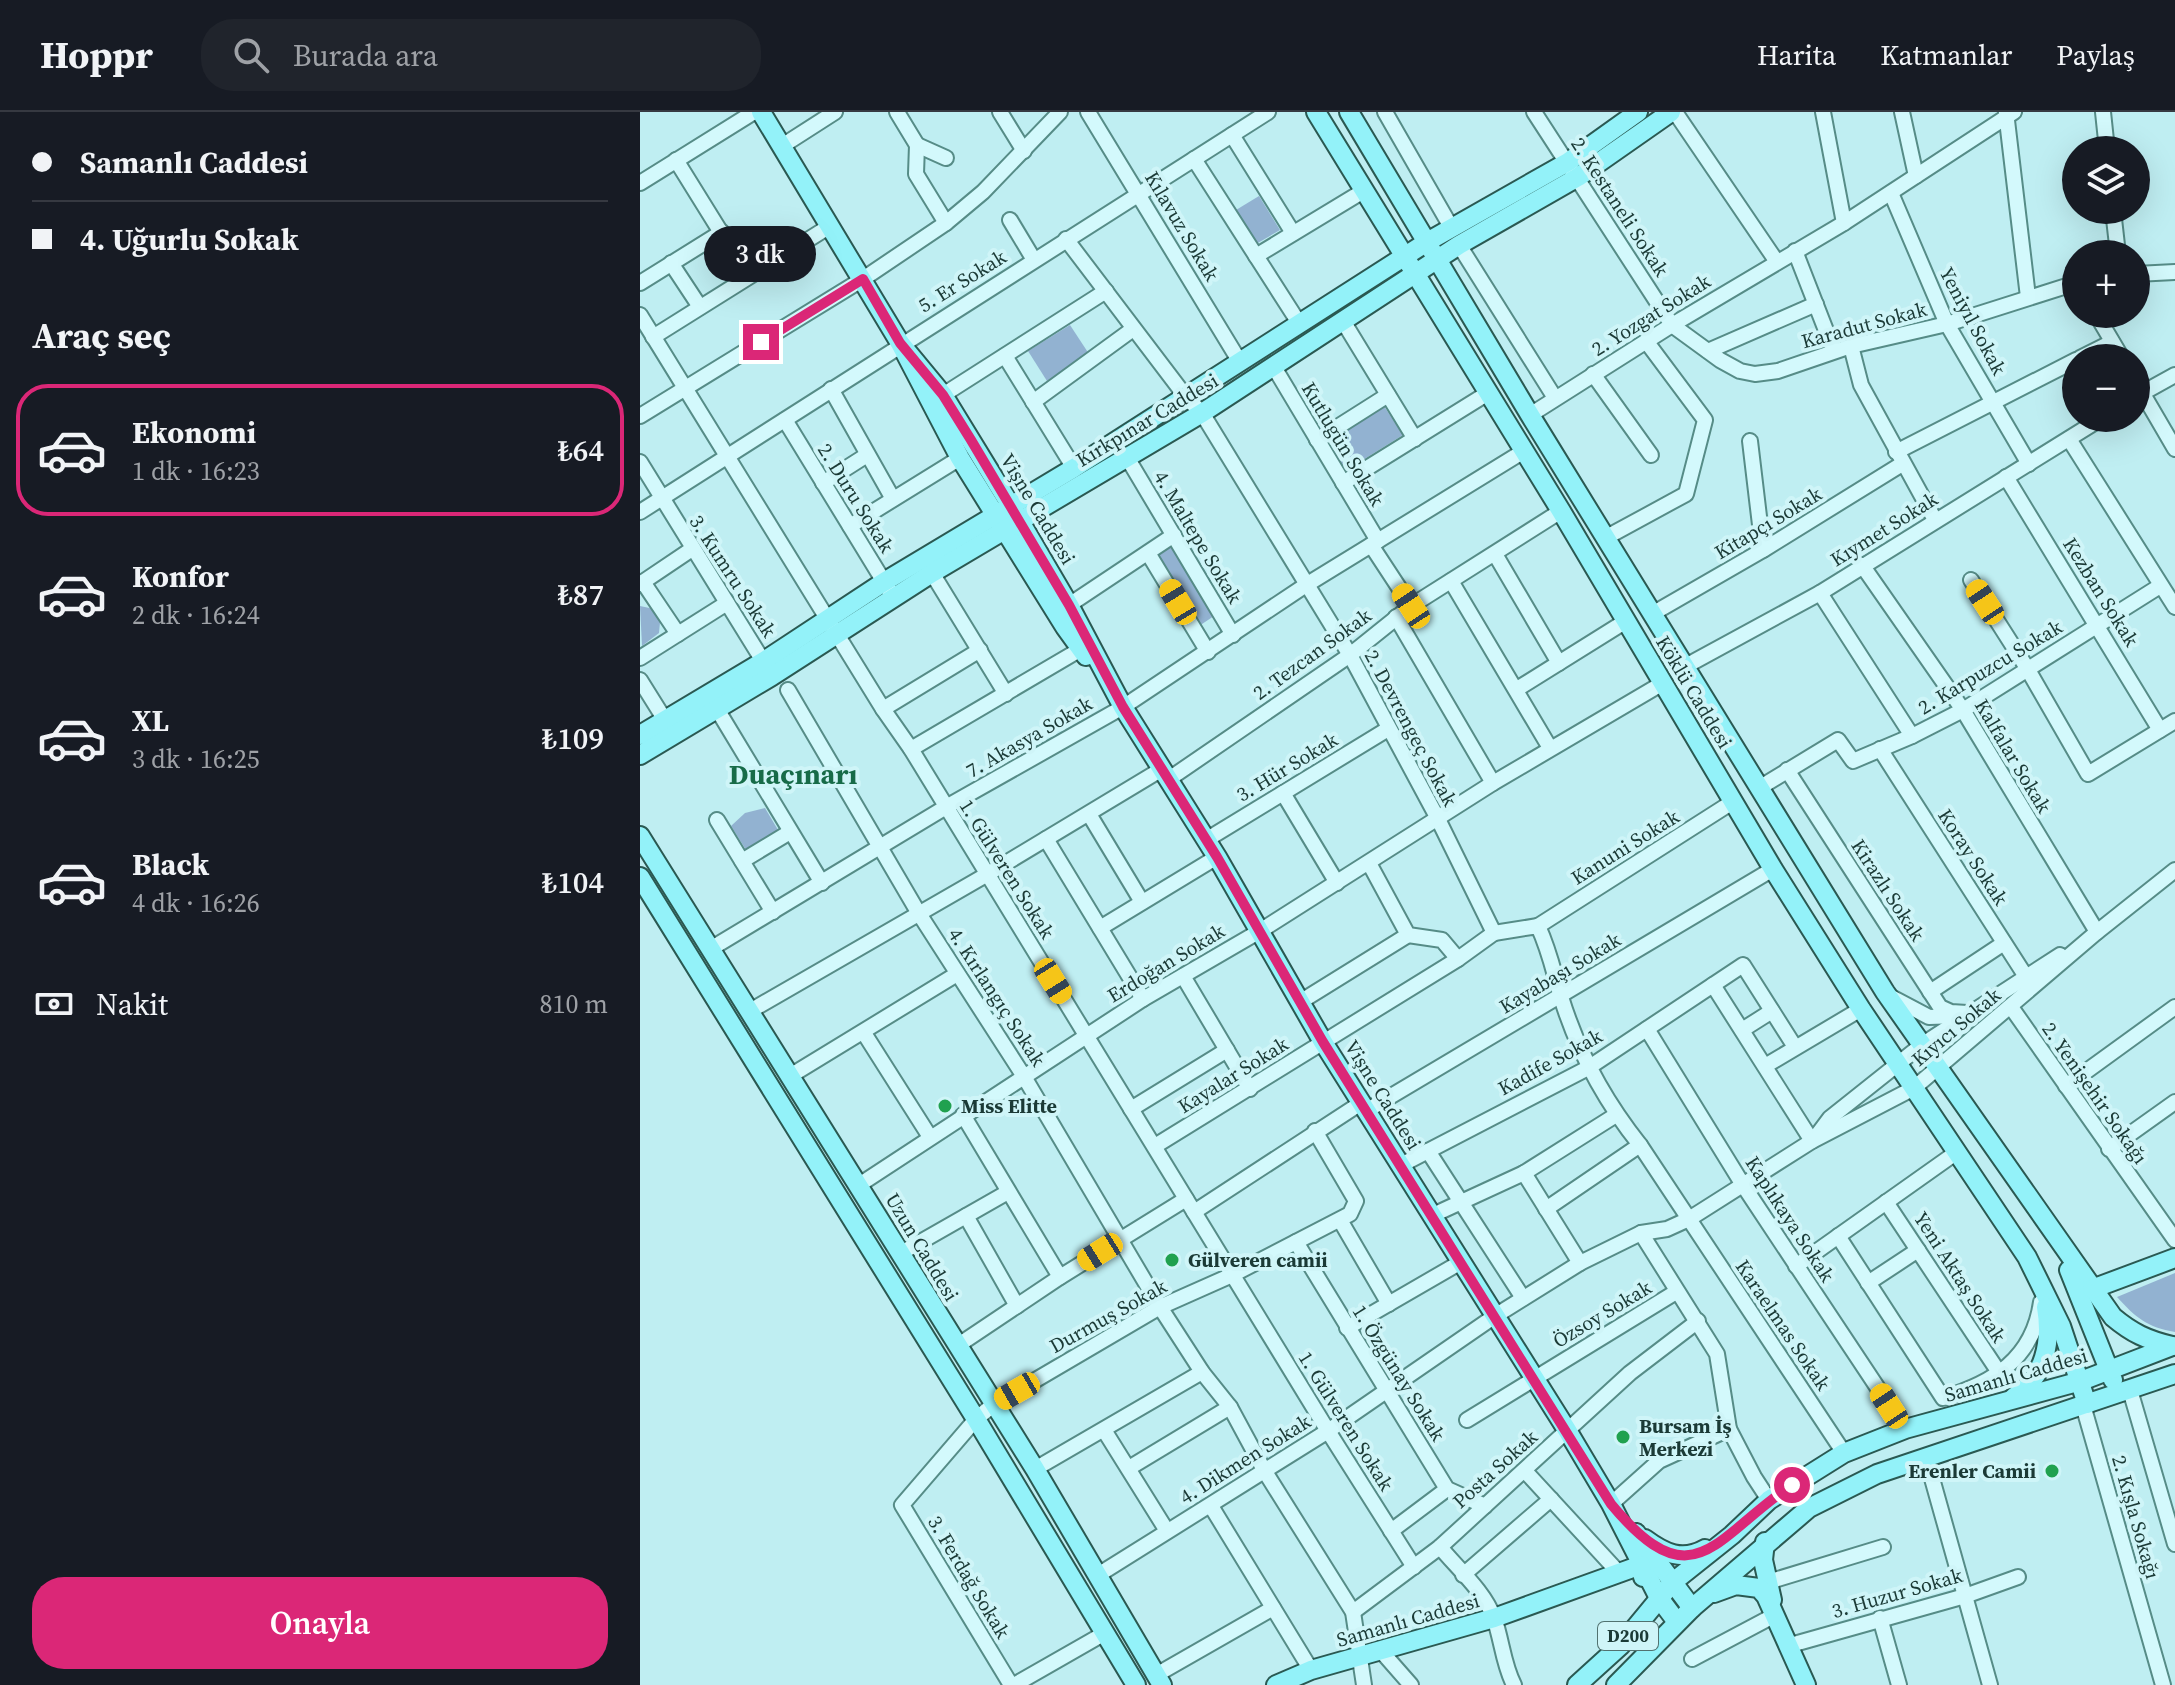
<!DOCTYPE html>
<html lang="tr">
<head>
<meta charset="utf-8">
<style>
  :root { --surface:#171b24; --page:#20242c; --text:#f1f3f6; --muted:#9ea1a6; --line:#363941; --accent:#db2777 }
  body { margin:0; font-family:"Source Serif 4",serif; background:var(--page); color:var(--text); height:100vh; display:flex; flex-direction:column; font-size:30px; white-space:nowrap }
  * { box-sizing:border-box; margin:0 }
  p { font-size:26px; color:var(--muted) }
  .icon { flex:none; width:44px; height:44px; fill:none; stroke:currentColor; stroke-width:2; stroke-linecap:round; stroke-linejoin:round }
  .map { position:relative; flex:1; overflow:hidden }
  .side { display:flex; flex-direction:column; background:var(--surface); width:640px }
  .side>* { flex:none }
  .hud { display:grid; align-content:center; height:176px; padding:0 32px; background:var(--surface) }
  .buttons { position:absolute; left:1422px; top:24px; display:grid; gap:16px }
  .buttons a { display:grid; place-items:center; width:88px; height:88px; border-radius:50%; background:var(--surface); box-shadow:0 8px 32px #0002; font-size:40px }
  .end { position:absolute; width:36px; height:36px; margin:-18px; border:10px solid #db2777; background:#fff; box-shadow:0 0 0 4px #fff }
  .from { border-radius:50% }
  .bubble { position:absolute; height:56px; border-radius:28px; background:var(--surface); box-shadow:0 8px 32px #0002; font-size:26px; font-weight:600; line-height:56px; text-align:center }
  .car { position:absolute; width:24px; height:48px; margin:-24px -12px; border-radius:10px; box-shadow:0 0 6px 2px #0007; background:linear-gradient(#f5c518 24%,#345 0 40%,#f5c518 0 76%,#345 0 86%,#f5c518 0) }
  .hud b { display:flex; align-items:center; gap:28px; height:76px; font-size:30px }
  .hud b+b { border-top:2px solid var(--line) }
  .hud i { width:20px; height:20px; background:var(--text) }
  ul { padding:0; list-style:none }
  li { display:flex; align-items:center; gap:24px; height:132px; margin:0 16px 12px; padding:0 16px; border:4px solid transparent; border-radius:32px }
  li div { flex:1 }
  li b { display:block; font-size:30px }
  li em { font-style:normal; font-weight:600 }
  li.selected { border-color:var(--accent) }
  li>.icon { width:72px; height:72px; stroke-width:1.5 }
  h2 { padding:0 32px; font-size:36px; line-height:96px }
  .pay { display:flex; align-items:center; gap:20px; height:88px; padding:0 32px; font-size:30px }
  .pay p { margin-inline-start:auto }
  .button { display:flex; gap:16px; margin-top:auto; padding:16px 32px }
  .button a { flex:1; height:92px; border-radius:32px; background:var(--accent); color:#fff; font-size:32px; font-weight:600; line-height:92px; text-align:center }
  header { display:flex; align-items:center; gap:48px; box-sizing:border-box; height:112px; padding:0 40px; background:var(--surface); border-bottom:2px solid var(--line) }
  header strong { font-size:38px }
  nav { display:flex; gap:44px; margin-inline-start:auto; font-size:28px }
  .search { width:560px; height:72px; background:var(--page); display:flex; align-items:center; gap:20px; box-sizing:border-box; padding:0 28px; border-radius:32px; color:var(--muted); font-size:30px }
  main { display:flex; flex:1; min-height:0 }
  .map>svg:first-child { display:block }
  .green { fill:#92b2d1 }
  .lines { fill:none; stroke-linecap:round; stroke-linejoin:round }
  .minor-casing { stroke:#568c87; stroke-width:18 }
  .major-casing { stroke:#2a5952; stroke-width:22 }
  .minor { stroke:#d3f9fc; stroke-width:14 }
  .major { stroke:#93f2f9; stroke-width:18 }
  .route { stroke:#db2777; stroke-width:10 }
  .poi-dot { fill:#20a14f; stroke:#cff5f8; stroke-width:3 }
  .labels { text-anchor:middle; stroke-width:8; stroke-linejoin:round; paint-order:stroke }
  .shield { fill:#cff5f8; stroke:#517270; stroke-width:2 }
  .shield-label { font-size:18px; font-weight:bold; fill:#1b3a36 }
  .street-label { font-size:20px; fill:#1b3a36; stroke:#cff5f8 }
  .poi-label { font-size:20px; font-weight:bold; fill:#1b3a36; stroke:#cff5f8; text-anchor:start }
  .district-label { font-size:28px; font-weight:bold; fill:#176b48; stroke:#cff5f8 }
</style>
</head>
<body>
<header>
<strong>Hoppr</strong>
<div class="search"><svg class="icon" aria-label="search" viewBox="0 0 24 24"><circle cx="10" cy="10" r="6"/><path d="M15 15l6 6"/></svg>Burada ara</div>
<nav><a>Harita</a><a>Katmanlar</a><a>Paylaş</a></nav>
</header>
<main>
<section class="side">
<div class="hud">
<b><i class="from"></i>Samanlı Caddesi</b>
<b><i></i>4. Uğurlu Sokak</b>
</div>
<h2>Araç seç</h2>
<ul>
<li class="selected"><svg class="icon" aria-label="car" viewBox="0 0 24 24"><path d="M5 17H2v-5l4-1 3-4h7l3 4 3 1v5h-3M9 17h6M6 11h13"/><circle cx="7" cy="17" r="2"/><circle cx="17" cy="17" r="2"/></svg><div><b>Ekonomi</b><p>1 dk · 16:23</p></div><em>₺64</em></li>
<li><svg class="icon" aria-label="car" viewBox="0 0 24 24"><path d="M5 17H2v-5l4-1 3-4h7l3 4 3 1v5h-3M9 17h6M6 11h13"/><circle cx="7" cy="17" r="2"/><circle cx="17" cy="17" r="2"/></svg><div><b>Konfor</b><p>2 dk · 16:24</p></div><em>₺87</em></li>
<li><svg class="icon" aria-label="car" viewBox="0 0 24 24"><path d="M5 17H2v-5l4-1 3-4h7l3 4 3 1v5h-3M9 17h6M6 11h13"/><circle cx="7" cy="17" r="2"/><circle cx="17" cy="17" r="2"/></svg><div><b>XL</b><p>3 dk · 16:25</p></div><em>₺109</em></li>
<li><svg class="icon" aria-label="car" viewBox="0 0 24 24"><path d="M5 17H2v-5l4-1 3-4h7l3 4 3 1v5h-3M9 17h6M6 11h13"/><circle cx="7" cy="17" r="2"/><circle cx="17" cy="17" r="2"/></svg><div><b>Black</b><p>4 dk · 16:26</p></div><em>₺104</em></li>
</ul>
<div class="pay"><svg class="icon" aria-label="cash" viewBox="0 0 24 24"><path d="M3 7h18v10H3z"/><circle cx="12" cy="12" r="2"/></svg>Nakit<p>810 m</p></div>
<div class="button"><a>Onayla</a></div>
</section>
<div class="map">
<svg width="1535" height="1573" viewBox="0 0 1535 1573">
  <rect width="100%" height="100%" fill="#bfeef2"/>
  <!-- green -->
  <g class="green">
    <polygon points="619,84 640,118 616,132 596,98"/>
    <polygon points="430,213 449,242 407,269 388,239"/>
    <polygon points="744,294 763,323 705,359 687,330"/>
    <polygon points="533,430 577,502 559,514 515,441"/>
    <polygon points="0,494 14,497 20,510 19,521 2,534"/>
    <polygon points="125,696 138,718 106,738 91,714 105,701"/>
    <path d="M1535,1161V1220C1507,1215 1496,1206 1477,1185Z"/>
  </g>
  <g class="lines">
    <!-- minor casing -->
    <g class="minor-casing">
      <g id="minor">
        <polyline points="257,0 277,33 276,62 306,111"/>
        <polyline points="360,0 384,39"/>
        <polyline points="448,0 600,250"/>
        <polyline points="745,0 811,115"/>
        <polyline points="894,0 1032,213 1080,248 1100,259 1115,262 1138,259 1211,234 1307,212 1436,171"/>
        <polyline points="1035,0 1137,150"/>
        <polyline points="1183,0 1204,111"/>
        <polyline points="1262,0 1276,64"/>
        <polyline points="1366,0 1388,185"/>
        <polyline points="1463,0 1467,38"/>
        <polyline points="592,23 653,121"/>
        <polyline points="277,33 306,46"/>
        <polyline points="142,34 195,0"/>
        <polyline points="554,47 659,211"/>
        <polyline points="36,48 108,164"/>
        <polyline points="0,71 114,0"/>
        <polyline points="1251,81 1307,212 1389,352"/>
        <polyline points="1473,98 1478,142"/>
        <polyline points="370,108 394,148"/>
        <path d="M426,127L546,285L562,301L710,543L797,705L854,821L898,814C910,840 913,858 921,885C938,940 964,988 1000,1033L1204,1341"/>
        <polyline points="819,133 915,286"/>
        <polyline points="1155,139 1194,239"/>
        <polyline points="616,144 725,78"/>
        <polyline points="31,151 60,195"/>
        <polyline points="1496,162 1535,160"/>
        <polyline points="0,171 82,120"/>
        <polyline points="1456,202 1482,246"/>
        <polyline points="0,203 243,597 271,637 688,1319 774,1455"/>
        <polyline points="703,209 775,327"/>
        <polyline points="13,225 190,114"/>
        <polyline points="1211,234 1221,273 1295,408"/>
        <polyline points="1068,239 1176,192"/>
        <polyline points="365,244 434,356"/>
        <polyline points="1440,246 1472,230"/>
        <polyline points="634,255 738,429"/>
        <polyline points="953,262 1011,343"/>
        <polyline points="1496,270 1535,337"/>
        <polyline points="191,277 253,387"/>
        <polyline points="303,283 466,179"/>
        <polyline points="1497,284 1535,263"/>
        <polyline points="393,290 493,217"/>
        <polyline points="890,303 1032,213 1204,111 1374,0"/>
        <polyline points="0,304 223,167 306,111 343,80 420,0"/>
        <polyline points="145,308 249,478"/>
        <polyline points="1429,327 1535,495"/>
        <polyline points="677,328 748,283"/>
        <polyline points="1110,329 1123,438"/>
        <polyline points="1256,340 1436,248"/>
        <polyline points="488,347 593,523"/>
        <polyline points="0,350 128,557"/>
        <polyline points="1366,365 1520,618"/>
        <polyline points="183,371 227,343"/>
        <polyline points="703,371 848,281"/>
        <polyline points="0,400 628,0"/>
        <polyline points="210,414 320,346"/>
        <polyline points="965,426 1046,382 1065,308 1006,229"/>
        <polyline points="731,433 771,494"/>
        <polyline points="508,441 568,540"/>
        <polyline points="855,442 919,551"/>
        <polyline points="1222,453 1323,598 1457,820"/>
        <polyline points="292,461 366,582"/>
        <polyline points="1331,468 1387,556 1448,662 1535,609"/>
        <polyline points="811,469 910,636"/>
        <polyline points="3,470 38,522"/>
        <polyline points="0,472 52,437"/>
        <polyline points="1180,481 1272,624"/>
        <polyline points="429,493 534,423"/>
        <polyline points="1012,502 1123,438 1262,352"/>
        <polyline points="756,505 853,671"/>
        <polyline points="0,546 87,491"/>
        <polyline points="1044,555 1180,481 1462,306"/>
        <polyline points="0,568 25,608"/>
        <polyline points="877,577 986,509"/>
        <polyline points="148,578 278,800 383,963 520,1195 562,1260 590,1295 624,1358 713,1500 724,1573"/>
        <polyline points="77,597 182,771"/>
        <polyline points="243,597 340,538"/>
        <polyline points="271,637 441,537"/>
        <polyline points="1240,637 1390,871"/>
        <polyline points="1147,658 1300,895 1311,900 1327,901"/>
        <polyline points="529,667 710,543 771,494 921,399"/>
        <polyline points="1119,676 1198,628 1213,649 1272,624 1323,598 1520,474"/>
        <polyline points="643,681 697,771"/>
        <polyline points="449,702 502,790"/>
        <polyline points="77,708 133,800"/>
        <polyline points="406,727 503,887"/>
        <polyline points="566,728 748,617"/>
        <polyline points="102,749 150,720"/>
        <polyline points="729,751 768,823 802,828 818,847"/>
        <polyline points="898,814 1094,689"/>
        <polyline points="460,816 577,745"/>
        <polyline points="72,836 306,695 483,595 666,473 884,339"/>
        <polyline points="543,864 610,977"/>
        <polyline points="1073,873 1172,1029"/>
        <polyline points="1290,880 1364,831"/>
        <polyline points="1253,886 1289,905 1319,904"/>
        <polyline points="660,890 768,823"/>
        <polyline points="1371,895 1535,1128"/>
        <polyline points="110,899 346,763 522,657"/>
        <polyline points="1007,917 1103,1073 1265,1317"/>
        <polyline points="1102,918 1132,899"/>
        <polyline points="224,921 290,1025"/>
        <polyline points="1125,954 1221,897"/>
        <polyline points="150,964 317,862"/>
        <polyline points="1426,974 1535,895"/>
        <polyline points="491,997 587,938"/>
        <polyline points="726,999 1133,757"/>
        <polyline points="323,1003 420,1165"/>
        <polyline points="1175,1026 1190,1006 1283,932 1420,843"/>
        <polyline points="515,1034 818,847 854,821"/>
        <polyline points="1469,1037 1535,990"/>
        <polyline points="788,1039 883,1186"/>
        <polyline points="761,1053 948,956 1103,853 1155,935"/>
        <polyline points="884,1061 940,1151"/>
        <polyline points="219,1073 503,887 620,819 853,671 1023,571"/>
        <polyline points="1246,1090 1360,1262"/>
        <polyline points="906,1097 1000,1033"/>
        <polyline points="554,1100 721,991"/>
        <polyline points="793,1103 884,1061 976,1003"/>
        <polyline points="326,1104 377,1194"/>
        <polyline points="700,1108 749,1192"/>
        <polyline points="1001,1121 1077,1242 1089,1317 1114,1365 1129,1388"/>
        <path d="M1198,1124L1303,1286C1353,1271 1393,1247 1401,1190"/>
        <polyline points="656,1130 807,1377 845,1394"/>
        <polyline points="261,1141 368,1080"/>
        <polyline points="1156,1154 1317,1040"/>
        <polyline points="1228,1171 1278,1138"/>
        <polyline points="707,1216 821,1150"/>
        <polyline points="317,1234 420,1165 546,1087"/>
        <polyline points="1490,1278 1535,1432"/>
        <polyline points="1443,1293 1523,1573"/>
        <polyline points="827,1308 1036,1180"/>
        <polyline points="464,1318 527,1419"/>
        <polyline points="1286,1345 1350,1573"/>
        <polyline points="489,1356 590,1295"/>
        <polyline points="395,1357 562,1260"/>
        <polyline points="885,1359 980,1462"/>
        <polyline points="971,1392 1019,1349 1089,1317"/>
        <polyline points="571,1394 671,1558"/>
        <polyline points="751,1419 807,1377"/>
        <path d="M800,1435C818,1457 844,1479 854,1506C862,1528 863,1552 874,1573"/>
        <polyline points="458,1463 688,1319 855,1204 940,1151 1001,1121 1027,1117 1049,1107 1172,1029 1274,976 1457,820 1535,758"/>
        <polyline points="823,1463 911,1387"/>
        <polyline points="1119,1476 1128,1470 1243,1435"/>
        <polyline points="713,1500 800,1435 990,1261 1058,1209"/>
        <polyline points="1240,1506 1259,1573"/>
        <polyline points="1147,1534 1325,1484 1378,1465"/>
        <polyline points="742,1540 771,1573"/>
        <polyline points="1052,1547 1135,1503"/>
        <polyline points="516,1563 633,1496"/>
        <polyline points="371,1573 262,1393 336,1307 353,1293 520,1195 592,1163 710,1102 716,1089 675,1019"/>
        <polyline points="374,1573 465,1521"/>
      </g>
    </g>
    <!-- major casing -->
    <g class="major-casing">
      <g id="major">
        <polyline points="121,0 260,231 320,346 425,515 446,544"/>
        <polyline points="676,0 921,399 1133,757 1221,897 1387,1145 1421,1214 1447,1292"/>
        <path d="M709,0L890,303L1245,880L1473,1205C1492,1221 1507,1228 1532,1234"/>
        <polyline points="260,231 303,283 371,394 429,493 483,595 577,745 683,930 927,1318 971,1392 1019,1486 1037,1510"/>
        <polyline points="0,623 124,549 244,470 434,356 787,130 928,50 998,0"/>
        <polyline points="0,643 132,564 292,461 562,301 819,133 938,65 1031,0"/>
        <polyline points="0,724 395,1357 522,1573"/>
        <polyline points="0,765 336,1307 496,1573"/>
        <polyline points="1429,1158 1473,1268"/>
        <polyline points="1452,1177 1535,1146"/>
        <path d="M1374,1285C1405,1265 1412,1230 1406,1195"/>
        <polyline points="996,1421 1052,1496"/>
        <path d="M1005,1427C1024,1441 1042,1450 1065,1437"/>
        <polyline points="1125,1430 1123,1448 1132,1488"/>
        <polyline points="1074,1481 1096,1473 1119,1476 1126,1484 1166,1573"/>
        <polyline points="636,1573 671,1558 854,1506 1001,1453 1003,1465"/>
        <polyline points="937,1573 981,1533 1033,1470 1092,1423 1129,1388 1204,1341 1265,1317 1441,1269 1532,1234"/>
        <polyline points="976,1573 1052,1496 1169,1396 1237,1362 1535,1262"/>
      </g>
    </g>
    <!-- minor -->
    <use href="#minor" class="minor"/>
    <!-- major -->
    <use href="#major" class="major"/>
  </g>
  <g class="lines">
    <!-- route -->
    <path class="route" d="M121,230L223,167L260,231L303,283L331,328L429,493L483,595L577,745L683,930L971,1392C1054,1492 1075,1424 1152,1373"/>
  </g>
  <!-- markers -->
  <g class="poi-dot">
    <circle cx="305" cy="994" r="8"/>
    <circle cx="532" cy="1148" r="8"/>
    <circle cx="983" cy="1325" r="8"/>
    <circle cx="1412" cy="1359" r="8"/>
  </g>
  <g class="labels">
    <!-- shield labels -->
    <rect class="shield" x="958" y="1510" width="60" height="28" rx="6"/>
    <g class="shield-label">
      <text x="988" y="1530">D200</text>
    </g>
    <!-- street labels -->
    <g class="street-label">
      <text transform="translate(980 95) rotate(57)" y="7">2. Kestaneli Sokak</text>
      <text transform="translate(542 114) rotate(59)" y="7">Kılavuz Sokak</text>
      <text transform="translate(322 169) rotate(-32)" y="7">5. Er Sokak</text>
      <text transform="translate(1011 203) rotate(-32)" y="7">2. Yozgat Sokak</text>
      <text transform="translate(1333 209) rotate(62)" y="7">Yeniyıl Sokak</text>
      <text transform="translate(1224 213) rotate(-15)" y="7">Karadut Sokak</text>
      <text transform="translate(507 308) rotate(-31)" y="7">Kırkpınar Caddesi</text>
      <text transform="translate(703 332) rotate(59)" y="7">Kutlugün Sokak</text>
      <text transform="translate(216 386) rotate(58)" y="7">2. Duru Sokak</text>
      <text transform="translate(398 397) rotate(59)" y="7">Vişne Caddesi</text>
      <text transform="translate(1128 411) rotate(-31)" y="7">Kitapçı Sokak</text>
      <text transform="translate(1244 417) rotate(-32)" y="7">Kıymet Sokak</text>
      <text transform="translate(558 425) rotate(59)" y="7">4. Maltepe Sokak</text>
      <text transform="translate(93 464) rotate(57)" y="7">3. Kumru Sokak</text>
      <text transform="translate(1461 480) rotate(58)" y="7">Kezban Sokak</text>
      <text transform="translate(672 542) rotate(-36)" y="7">2. Tezcan Sokak</text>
      <text transform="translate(1350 555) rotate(-31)" y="7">2. Karpuzcu Sokak</text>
      <text transform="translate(1054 580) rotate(59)" y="7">Köklü Caddesi</text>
      <text transform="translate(771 616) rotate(62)" y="7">2. Devrengeç Sokak</text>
      <text transform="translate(389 625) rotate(-30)" y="7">7. Akasya Sokak</text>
      <text transform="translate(1373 644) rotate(59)" y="7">Kalfalar Sokak</text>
      <text transform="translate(647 655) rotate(-31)" y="7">3. Hür Sokak</text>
      <text transform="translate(985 735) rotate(-32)" y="7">Kanuni Sokak</text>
      <text transform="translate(1333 745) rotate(57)" y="7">Koray Sokak</text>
      <text transform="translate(367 757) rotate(58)" y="7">1. Gülveren Sokak</text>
      <text transform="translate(1248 778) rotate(57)" y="7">Kirazlı Sokak</text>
      <text transform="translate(526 851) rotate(-31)" y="7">Erdoğan Sokak</text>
      <text transform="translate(920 861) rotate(-31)" y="7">Kayabaşı Sokak</text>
      <text transform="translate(357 885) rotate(57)" y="7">4. Kırlangıç Sokak</text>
      <text transform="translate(1316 915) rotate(-40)" y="7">Kıyıcı Sokak</text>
      <text transform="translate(910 950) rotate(-29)" y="7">Kadife Sokak</text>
      <text transform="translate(593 963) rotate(-32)" y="7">Kayalar Sokak</text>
      <text transform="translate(1455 981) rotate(55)" y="7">2. Yenişehir Sokağı</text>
      <text transform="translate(743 983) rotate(58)" y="7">Vişne Caddesi</text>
      <text transform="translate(1150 1107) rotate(57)" y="7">Kaplıkaya Sokak</text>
      <text transform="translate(282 1135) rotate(59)" y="7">Uzun Caddesi</text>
      <text transform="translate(1320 1165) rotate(57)" y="7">Yeni Aktaş Sokak</text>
      <text transform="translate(962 1202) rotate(-31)" y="7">Özsoy Sokak</text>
      <text transform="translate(468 1204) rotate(-29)" y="7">Durmuş Sokak</text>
      <text transform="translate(1143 1213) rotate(56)" y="7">Karaelmas Sokak</text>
      <text transform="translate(759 1261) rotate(58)" y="7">1. Özgünay Sokak</text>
      <text transform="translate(1376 1263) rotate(-16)" y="7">Samanlı Caddesi</text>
      <text transform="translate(706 1309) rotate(58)" y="7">1. Gülveren Sokak</text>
      <text transform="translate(605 1347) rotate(-32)" y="7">4. Dikmen Sokak</text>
      <text transform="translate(855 1357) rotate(-42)" y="7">Posta Sokak</text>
      <text transform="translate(1496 1405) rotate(74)" y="7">2. Kışla Sokağı</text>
      <text transform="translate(329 1465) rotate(59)" y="7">3. Ferdağ Sokak</text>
      <text transform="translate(1257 1481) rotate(-16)" y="7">3. Huzur Sokak</text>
      <text transform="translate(768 1508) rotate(-16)" y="7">Samanlı Caddesi</text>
    </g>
    <!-- poi labels -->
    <g class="poi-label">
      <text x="321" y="1001">Miss Elitte</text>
      <text x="548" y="1155">Gülveren camii</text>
      <text x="999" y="1321">Bursam İş<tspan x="999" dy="23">Merkezi</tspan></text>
      <text x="1396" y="1366" text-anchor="end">Erenler Camii</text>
    </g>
    <!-- district labels -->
    <g class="district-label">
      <text x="153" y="672">Duaçınarı</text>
    </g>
  </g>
</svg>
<div class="buttons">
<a><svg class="icon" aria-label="layers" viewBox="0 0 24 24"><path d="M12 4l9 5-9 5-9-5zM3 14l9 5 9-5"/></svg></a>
<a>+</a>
<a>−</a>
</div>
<i class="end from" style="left:1152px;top:1373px"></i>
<i class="end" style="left:121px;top:230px"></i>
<div class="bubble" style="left:64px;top:114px;width:112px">3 dk</div>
<i class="car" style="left:538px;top:490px;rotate:329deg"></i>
<i class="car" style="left:1345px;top:490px;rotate:327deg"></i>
<i class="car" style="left:771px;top:494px;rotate:327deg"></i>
<i class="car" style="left:413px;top:869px;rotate:148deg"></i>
<i class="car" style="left:460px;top:1140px;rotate:238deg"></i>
<i class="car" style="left:377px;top:1279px;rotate:240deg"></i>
<i class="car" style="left:1249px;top:1294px;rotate:327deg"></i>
</div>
</main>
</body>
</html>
